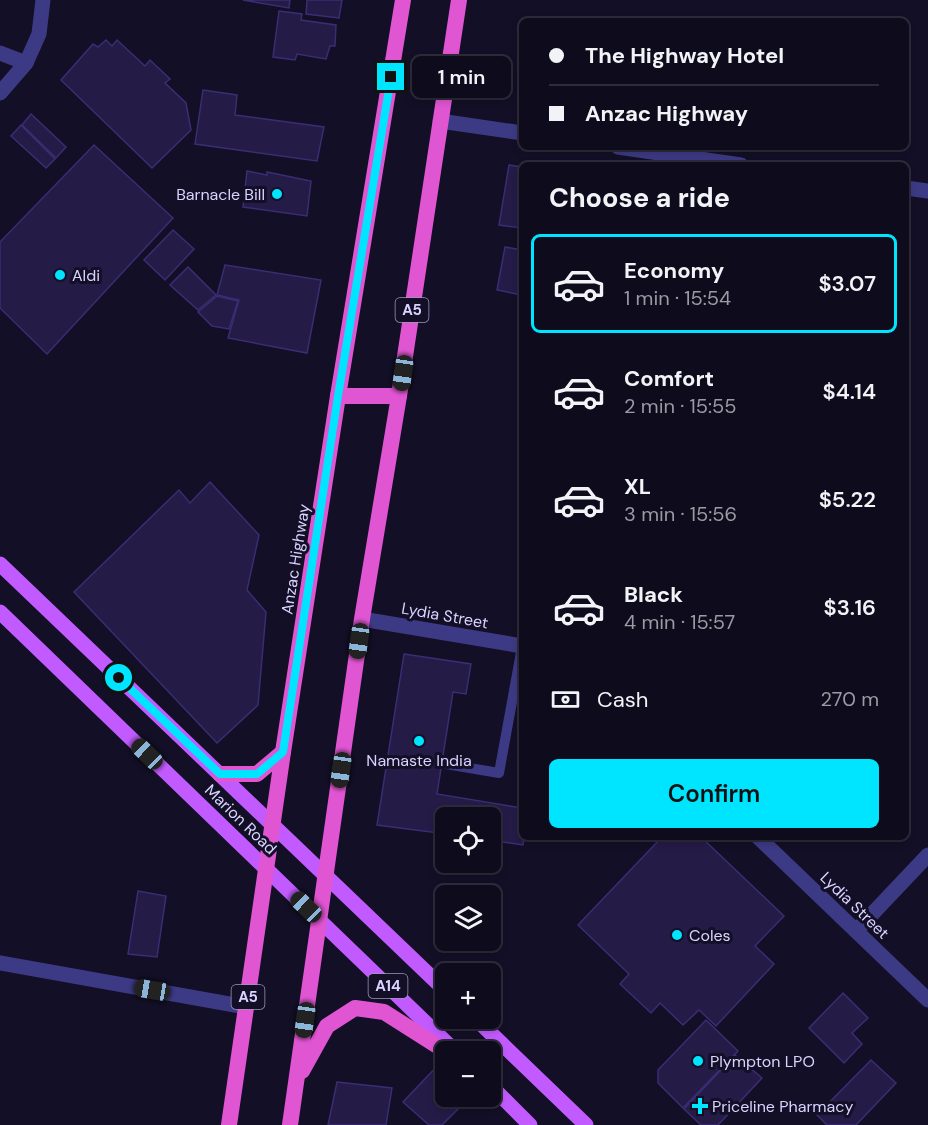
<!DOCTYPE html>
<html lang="en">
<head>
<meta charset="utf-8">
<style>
  :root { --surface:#0e0b1c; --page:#171425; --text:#f1f3f6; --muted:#9b9ba3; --line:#2e2b3b; --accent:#00e5ff }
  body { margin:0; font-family:"DM Sans",sans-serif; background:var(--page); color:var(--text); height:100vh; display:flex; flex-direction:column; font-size:22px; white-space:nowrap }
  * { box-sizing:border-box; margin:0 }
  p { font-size:20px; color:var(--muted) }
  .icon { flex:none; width:33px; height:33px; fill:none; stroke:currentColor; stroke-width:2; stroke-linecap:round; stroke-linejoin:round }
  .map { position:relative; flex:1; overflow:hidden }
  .side { position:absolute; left:519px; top:162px; width:390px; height:678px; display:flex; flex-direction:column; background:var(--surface); border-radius:9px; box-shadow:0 3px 9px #0003,0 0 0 2px var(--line) }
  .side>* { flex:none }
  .top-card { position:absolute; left:519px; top:18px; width:390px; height:132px; border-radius:9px; box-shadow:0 3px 9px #0003,0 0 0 2px var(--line); display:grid; align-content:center; height:132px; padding:0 30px; background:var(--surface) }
  .buttons { position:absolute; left:435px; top:807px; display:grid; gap:12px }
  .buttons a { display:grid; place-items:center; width:66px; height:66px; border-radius:9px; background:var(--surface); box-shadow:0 3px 9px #0003,0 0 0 2px var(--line); font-size:30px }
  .end { position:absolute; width:27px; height:27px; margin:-14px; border:8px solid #00e5ff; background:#111; box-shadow:0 0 0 3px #111 }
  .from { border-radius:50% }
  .bubble { position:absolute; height:42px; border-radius:9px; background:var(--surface); box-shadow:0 3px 9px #0003,0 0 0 2px var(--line); font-size:20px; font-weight:600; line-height:42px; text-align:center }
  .car { position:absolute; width:18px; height:36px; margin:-18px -9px; border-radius:8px; box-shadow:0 0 4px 2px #0007; background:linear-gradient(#222 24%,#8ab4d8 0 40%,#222 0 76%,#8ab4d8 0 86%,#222 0) }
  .top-card b { display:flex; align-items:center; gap:21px; height:57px; font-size:22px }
  .top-card b+b { border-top:2px solid var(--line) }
  .top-card i { width:15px; height:15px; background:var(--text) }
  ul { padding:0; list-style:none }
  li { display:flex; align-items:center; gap:18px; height:99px; margin:0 12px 9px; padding:0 18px; border:3px solid transparent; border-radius:9px }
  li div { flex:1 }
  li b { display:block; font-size:22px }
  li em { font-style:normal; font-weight:600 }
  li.current { border-color:var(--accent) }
  li>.icon { width:54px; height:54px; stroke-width:1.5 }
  h2 { padding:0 30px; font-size:27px; line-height:72px }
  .pay { display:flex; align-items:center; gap:15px; height:66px; padding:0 30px; font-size:22px }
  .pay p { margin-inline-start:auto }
  .button { display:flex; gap:12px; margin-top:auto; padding:12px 30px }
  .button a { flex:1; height:69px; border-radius:9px; background:var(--accent); color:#111; font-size:24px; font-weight:600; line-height:69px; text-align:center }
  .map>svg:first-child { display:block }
  .building { fill:#241b47; stroke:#3b2d73; stroke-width:1.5 }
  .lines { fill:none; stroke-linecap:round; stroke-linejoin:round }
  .service { stroke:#3d3a85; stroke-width:10 }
  .minor { stroke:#3d3a85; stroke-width:15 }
  .primary { stroke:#c25bff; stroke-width:15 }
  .trunk { stroke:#e055d1; stroke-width:16 }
  .route { stroke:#00e5ff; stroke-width:8 }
  .poi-dot { fill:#00e5ff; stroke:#130f26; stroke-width:2 }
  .labels { text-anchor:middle; stroke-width:6; stroke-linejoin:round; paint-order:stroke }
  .shield { fill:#130f26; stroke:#9e99be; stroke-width:1.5 }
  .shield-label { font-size:15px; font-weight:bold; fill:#d9d4ff }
  .poi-label { font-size:16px; fill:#d9d4ff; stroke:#130f26; text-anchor:start }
  .street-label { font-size:16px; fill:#d9d4ff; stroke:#130f26 }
</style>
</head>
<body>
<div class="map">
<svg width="928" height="1125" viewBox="0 0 928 1125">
  <rect width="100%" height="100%" fill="#130f26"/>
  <!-- building -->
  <g class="building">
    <polygon points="243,0 290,0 289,8"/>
    <polygon points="307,0 342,0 339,18 306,14"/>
    <polygon points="279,11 302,14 301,20 336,25 335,46 330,46 326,59 297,54 295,60 273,57"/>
    <polygon points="106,40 112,46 117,40 145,66 150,60 170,79 165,83 186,103 191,130 152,168 61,80 93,44 98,47"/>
    <polygon points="203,90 237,95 235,115 324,127 317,161 195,144"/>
    <polygon points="31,114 66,147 56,158 22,125"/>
    <polygon points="21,125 55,159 46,168 11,136"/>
    <polygon points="94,145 173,218 47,354 0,308 0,242"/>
    <polygon points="509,165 522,167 522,228 499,225"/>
    <polygon points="247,171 267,175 267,172 311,181 307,216 243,207"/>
    <polygon points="173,230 194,249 165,280 144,260"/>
    <polygon points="505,247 522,250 522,295 497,290"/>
    <polygon points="225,265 321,280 307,353 228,338 239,300 217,295"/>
    <polygon points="188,267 216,295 198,310 170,285"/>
    <polygon points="217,296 238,301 229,329 212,326 198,312"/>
    <polygon points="210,482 259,535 247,590 266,612 258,705 217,743 74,592 179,490 190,503"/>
    <polygon points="404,654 471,664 466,694 453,692 437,794 522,808 522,837 524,837 523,845 490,840 490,818 446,818 446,834 377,825"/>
    <polygon points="662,837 701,837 784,916 755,946 774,964 716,1026 699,1010 683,1025 660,1003 651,1013 620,984 629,974 578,925"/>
    <polygon points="138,891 166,896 157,957 128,954"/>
    <polygon points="843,993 868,1018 852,1033 862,1044 844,1063 809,1028"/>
    <polygon points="706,1020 738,1051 683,1108 658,1083 658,1070"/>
    <polygon points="735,1055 762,1078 718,1125 701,1125 684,1109"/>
    <polygon points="871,1060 896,1083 856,1125 827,1125 817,1115"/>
    <polygon points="441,1062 446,1066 446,1096 471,1096 442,1125 429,1125 403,1102"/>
    <polygon points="337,1082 392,1088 386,1125 328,1125"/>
  </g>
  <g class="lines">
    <!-- service -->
    <polyline class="service" points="446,764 499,773 522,647"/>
    <!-- minor -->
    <g class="minor">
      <polyline points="0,53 26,63"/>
      <polyline points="0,93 26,63 39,34 43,0"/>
      <polyline points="440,121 522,133"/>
      <polyline points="618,147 741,165"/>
      <polyline points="906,188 928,191"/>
      <polyline points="362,619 522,646"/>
      <polyline points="758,837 928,1000"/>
      <polyline points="856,931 928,855"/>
      <polyline points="0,963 246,1007"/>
    </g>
    <!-- primary -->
    <g class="primary">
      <polyline points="0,564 446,991"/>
      <polyline points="0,612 456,1052"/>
      <polyline points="475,1018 586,1125"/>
      <polyline points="490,1085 530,1125"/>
    </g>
    <!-- trunk -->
    <g class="trunk">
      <polyline points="338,396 399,396"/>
      <polyline points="220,774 257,774 283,752"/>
      <polyline points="302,1071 327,1026 355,1008 384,1012 447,1052"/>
      <polyline points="229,1125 283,752 338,396 403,0"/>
      <polyline points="290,1125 362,619 399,396 459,0"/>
    </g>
  </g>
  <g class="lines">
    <!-- route -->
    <polyline class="route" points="119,678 220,774 257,774 283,752 338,396 391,77"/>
  </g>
  <!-- markers -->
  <g class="poi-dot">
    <circle cx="277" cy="194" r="6"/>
    <circle cx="60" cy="275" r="6"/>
    <circle cx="419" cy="741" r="6"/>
    <circle cx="677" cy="935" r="6"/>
    <circle cx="698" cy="1061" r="6"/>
    <path d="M697 1097h6v6h6v6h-6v6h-6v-6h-6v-6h6z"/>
  </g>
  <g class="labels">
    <!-- shield labels -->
    <g class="shield">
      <rect x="395.5" y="298" width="33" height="24" rx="4.5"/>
      <rect x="368.5" y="974" width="39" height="24" rx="4.5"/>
      <rect x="231.5" y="985" width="33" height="24" rx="4.5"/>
    </g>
    <g class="shield-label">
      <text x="412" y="315">A5</text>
      <text x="388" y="991">A14</text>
      <text x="248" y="1002">A5</text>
    </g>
    <!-- poi labels -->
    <g class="poi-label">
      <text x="265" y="200" text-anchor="end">Barnacle Bill</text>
      <text x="72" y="281">Aldi</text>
      <text x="419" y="766" text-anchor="middle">Namaste India</text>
      <text x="689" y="941">Coles</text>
      <text x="710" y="1067">Plympton LPO</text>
      <text x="712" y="1112">Priceline Pharmacy</text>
    </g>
    <!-- street labels -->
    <g class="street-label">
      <text transform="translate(295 559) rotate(-81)" y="6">Anzac Highway</text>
      <text transform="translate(445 615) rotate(10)" y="6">Lydia Street</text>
      <text transform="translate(241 819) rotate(44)" y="6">Marion Road</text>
      <text transform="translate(855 905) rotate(44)" y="6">Lydia Street</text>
    </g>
  </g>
</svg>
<div class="buttons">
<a><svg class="icon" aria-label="locate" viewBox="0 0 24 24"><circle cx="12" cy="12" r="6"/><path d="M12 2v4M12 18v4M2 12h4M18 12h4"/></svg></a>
<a><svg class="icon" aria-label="layers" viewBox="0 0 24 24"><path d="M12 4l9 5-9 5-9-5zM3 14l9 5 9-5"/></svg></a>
<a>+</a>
<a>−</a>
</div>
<i class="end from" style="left:119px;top:678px"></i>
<i class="end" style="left:391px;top:77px"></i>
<div class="bubble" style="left:412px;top:56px;width:99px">1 min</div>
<i class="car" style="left:403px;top:373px;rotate:188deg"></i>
<i class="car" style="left:359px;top:641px;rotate:188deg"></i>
<i class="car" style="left:147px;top:754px;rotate:314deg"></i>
<i class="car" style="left:341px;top:770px;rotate:188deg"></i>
<i class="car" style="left:306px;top:907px;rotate:314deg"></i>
<i class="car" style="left:152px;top:990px;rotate:280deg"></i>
<i class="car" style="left:305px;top:1020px;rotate:188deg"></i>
<div class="top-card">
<b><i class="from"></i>The Highway Hotel</b>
<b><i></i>Anzac Highway</b>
</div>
<section class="side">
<h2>Choose a ride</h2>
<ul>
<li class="current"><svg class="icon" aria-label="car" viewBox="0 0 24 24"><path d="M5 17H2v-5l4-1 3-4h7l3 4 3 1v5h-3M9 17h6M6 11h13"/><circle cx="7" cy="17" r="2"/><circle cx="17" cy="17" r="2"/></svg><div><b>Economy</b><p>1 min · 15:54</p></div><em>$3.07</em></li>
<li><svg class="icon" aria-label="car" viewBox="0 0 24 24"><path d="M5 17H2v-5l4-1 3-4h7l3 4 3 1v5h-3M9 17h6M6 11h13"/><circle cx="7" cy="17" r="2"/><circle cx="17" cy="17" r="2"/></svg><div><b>Comfort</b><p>2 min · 15:55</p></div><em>$4.14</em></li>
<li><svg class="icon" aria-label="car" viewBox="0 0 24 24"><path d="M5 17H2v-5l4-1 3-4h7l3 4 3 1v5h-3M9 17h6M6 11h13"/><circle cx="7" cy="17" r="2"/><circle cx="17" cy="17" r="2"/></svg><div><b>XL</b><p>3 min · 15:56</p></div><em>$5.22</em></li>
<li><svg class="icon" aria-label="car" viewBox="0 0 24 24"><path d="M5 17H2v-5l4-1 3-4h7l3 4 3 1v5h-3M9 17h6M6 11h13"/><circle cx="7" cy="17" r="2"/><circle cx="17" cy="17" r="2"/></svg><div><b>Black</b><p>4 min · 15:57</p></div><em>$3.16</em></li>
</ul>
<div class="pay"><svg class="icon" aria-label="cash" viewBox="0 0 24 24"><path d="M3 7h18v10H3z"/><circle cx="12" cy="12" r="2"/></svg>Cash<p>270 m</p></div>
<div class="button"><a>Confirm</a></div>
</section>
</div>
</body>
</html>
